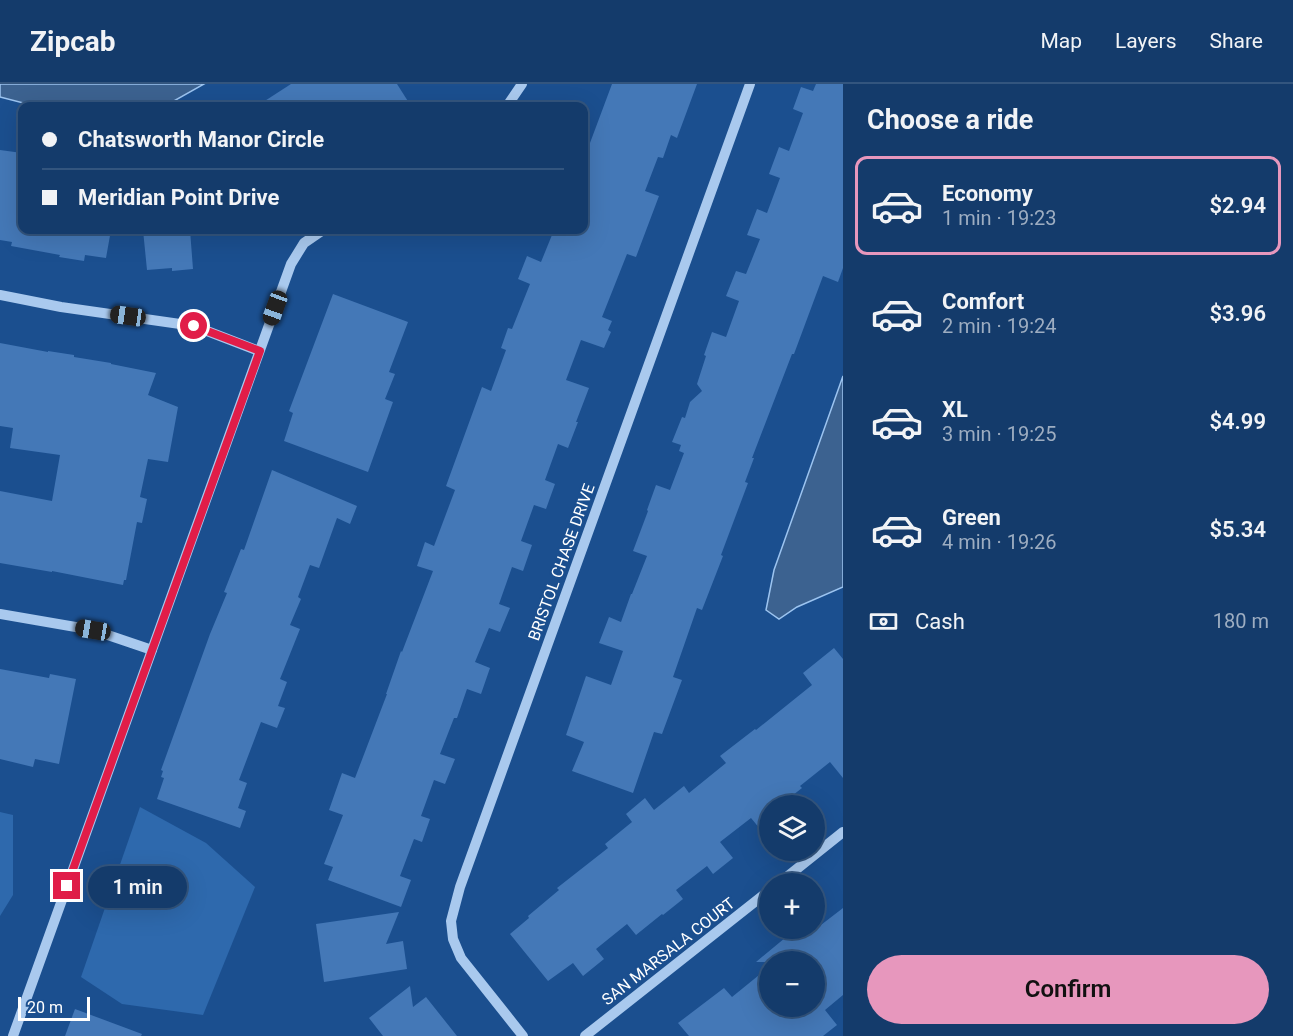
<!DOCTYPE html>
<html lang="en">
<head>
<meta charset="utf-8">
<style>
  :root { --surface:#143b6b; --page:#214673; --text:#f1f3f6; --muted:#9dadc1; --line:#33557e; --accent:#e797bd }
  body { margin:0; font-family:Roboto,sans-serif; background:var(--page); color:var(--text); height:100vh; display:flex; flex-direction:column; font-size:22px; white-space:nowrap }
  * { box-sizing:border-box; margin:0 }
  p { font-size:20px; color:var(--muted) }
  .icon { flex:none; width:33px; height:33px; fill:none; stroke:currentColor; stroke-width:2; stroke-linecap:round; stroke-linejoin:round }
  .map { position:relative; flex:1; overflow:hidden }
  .side { display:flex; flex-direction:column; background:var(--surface); width:450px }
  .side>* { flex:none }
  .guide { position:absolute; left:18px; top:18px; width:570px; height:132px; border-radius:12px; box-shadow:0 6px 24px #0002,0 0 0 2px var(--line); display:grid; align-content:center; height:132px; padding:0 24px; background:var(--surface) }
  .controls { position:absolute; left:759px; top:711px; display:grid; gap:12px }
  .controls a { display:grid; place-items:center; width:66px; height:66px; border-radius:50%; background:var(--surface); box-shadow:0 6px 24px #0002,0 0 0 2px var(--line); font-size:30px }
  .scale { position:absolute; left:18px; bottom:15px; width:72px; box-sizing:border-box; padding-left:6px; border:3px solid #fff; border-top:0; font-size:16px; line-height:21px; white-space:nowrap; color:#fff; -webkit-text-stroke:4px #1b4f8f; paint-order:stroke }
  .end { position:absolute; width:27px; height:27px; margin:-14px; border:8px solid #e11d48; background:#fff; box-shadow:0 0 0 3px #fff }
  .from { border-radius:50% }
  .bubble { position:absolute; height:42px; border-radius:21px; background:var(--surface); box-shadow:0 6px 24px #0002,0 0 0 2px var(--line); font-size:20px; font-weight:600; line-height:42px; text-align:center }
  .car { position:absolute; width:18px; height:36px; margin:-18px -9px; border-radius:8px; box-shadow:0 0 4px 2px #0007; background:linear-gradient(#222 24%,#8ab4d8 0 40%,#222 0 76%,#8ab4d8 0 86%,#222 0) }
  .guide b { display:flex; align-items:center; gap:21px; height:57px; font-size:22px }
  .guide b+b { border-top:2px solid var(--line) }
  .guide i { width:15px; height:15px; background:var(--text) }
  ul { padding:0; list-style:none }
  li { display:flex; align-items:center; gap:18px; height:99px; margin:0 12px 9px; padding:0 12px; border:3px solid transparent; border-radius:12px }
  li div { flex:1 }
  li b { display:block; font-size:22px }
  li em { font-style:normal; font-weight:600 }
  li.selected { border-color:var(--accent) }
  li>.icon { width:54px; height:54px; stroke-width:1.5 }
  h2 { padding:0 24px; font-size:27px; line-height:72px }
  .pay { display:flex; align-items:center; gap:15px; height:66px; padding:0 24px; font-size:22px }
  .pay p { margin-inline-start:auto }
  .cta { display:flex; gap:12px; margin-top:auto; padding:12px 24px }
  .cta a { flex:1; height:69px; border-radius:36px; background:var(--accent); color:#111; font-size:24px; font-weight:600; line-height:69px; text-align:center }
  header { display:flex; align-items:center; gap:36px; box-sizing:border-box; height:84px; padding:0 30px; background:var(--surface); border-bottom:2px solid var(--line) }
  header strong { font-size:28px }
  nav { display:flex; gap:33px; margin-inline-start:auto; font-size:21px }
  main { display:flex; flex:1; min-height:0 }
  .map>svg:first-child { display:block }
  .green { fill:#2e69ad }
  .water { fill:#3c6290; stroke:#9cc4f0; stroke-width:1.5 }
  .building { fill:#4478b7 }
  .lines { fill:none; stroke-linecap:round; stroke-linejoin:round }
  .minor { stroke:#a9c9ee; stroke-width:10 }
  .route { stroke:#e11d48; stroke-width:8 }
  .labels { text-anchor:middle; stroke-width:4.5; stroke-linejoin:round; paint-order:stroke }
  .street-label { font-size:16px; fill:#fff; stroke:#1b4f8f }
</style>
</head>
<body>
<header>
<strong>Zipcab</strong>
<nav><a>Map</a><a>Layers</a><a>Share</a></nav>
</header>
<main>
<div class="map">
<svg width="843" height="952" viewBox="0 0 843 952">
  <rect width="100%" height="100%" fill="#1b4f8f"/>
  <!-- green -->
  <g class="green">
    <polygon points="140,723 206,759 255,803 203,931 122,920 81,893"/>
    <polygon points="0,728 13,731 13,811 0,832"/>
  </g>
  <!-- water -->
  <g class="water">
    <polygon points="0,0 204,0 165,22 35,22 0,13"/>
    <polygon points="843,292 843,503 797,523 779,535 766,526 774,486"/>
  </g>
  <!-- building -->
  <g class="building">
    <polygon points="291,0 397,0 411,22 257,22"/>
    <polygon points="612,0 697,0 677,54 671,51 663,74 658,73 645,107 659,112 636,173 627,170 602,233 612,237 608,246 611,248 604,264 581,256 566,296 589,304 576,338 578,338 568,364 558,360 545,396 555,400 546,425 534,421 521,457 532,461 523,487 512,483 499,520 510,524 500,548 489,544 475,578 490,584 481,610 467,605 457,634 454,634 440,670 455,675 445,700 434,696 421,732 430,735 422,758 414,755 400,792 411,796 401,823 328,796 333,783 324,780 343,731 329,726 342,689 355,694 387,610 386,610 401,567 402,568 433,487 417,482 425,458 434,462 455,406 446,402 482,303 491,307 506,266 501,264 508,244 512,245 530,200 518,195 527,172 541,178 554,146 584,146 584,75"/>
    <polygon points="816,0 843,0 843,184 838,198 823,192 794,270 792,270 752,374 754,374 745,398 748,399 721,471 723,472 702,526 697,524 673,593 682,596 662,650 654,648 633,709 572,687 584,658 566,651 586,592 611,601 623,567 599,559 609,533 621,538 631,510 632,510 647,472 633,467 648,427 647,426 656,401 670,406 684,369 679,367 681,361 672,358 682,333 685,334 690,318 702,307 697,300 706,272 704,271 712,248 726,253 739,217 726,212 736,187 746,190 760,155 747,151 757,125 767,129 780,94 769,90 779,63 789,67 803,29 793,25 801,3 813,7"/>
    <polygon points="0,66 22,69 22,146 111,146 106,174 85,171 84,177 59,173 60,171 11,162 12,158 0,156"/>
    <polygon points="143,146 190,146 193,185 172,187 172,184 147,186"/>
    <polygon points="333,210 408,238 389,288 395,290 385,315 393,318 368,388 284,357 293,329 289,327"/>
    <polygon points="0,259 48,268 48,267 74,271 74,273 111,279 111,280 156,289 148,311 178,323 168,378 148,375 140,413 147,415 142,439 137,438 126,496 124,496 123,501 52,487 52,488 0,479 0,407 52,417 60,371 10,364 13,344 0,342"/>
    <polygon points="272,386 357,422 350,440 337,434 319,484 310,481 298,513 301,515 290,541 300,545 280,595 287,598 278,622 285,624 277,644 261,638 239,696 247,699 238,724 246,727 240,744 157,715 164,694 161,693 163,687 161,686 210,550 227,509 224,508 241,465 244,466"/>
    <polygon points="834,564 843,575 843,694 830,678 800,702 802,704 779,722 770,722 770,757 751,734 720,758 733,774 713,790 707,782 676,806 683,815 663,831 662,830 636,851 627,840 596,865 604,875 583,892 573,879 548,897 510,850 529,834 528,832 559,806 557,804 608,764 605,760 632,738 626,730 645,714 654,726 684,702 689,709 726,679 720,672 755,645 756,646 812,601 803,589"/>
    <polygon points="0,585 49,594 50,590 76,595 59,680 35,675 33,683 0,675"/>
    <polygon points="843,824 843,911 825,926 837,941 823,952 689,952 678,939 724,904 732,913 770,882 770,922 814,922 814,878 756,878 797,844 817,844"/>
    <polygon points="399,828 386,860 403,857 407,885 324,898 316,840"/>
    <polygon points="410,902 413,923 426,913 457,952 383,952 369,934"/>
    <polygon points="75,925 142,950 141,952 65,952"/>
  </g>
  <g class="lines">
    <!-- minor -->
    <g class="minor">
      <polyline points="507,22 522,0"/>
      <polyline points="0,211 61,223 194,242 259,267"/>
      <polyline points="0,530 93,546 152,566"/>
      <polyline points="778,800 843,748"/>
      <polyline points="13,952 291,180 304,159 323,146"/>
      <polyline points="523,952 461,874 453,855 451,837 460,803 750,0"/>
      <polyline points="585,952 770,806"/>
    </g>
  </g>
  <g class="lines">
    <!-- route -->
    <polyline class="route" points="67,802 260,267 194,242"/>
  </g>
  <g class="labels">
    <!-- street labels -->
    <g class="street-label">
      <text transform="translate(561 478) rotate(-70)" y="6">BRISTOL CHASE DRIVE</text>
      <text transform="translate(668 867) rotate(-38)" y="6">SAN MARSALA COURT</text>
    </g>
  </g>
</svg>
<div class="controls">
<a><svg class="icon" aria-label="layers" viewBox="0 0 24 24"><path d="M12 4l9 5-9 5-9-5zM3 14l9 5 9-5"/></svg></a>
<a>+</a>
<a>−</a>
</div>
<div class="scale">20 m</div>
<i class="end from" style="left:194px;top:242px"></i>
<i class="end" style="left:67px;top:802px"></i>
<div class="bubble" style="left:88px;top:782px;width:99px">1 min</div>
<i class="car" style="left:275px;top:224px;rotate:200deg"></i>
<i class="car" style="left:128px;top:232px;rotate:278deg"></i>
<i class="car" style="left:93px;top:546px;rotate:280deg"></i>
<div class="guide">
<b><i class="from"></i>Chatsworth Manor Circle</b>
<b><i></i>Meridian Point Drive</b>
</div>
</div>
<section class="side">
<h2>Choose a ride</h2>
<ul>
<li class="selected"><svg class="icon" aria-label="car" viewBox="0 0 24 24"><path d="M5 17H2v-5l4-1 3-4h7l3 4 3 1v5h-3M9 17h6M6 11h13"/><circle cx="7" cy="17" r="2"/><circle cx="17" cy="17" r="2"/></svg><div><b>Economy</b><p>1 min · 19:23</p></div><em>$2.94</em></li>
<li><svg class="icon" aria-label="car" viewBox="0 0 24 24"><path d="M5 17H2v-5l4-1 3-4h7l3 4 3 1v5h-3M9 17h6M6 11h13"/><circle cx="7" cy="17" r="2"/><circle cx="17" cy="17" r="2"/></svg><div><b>Comfort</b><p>2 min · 19:24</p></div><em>$3.96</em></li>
<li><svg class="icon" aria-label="car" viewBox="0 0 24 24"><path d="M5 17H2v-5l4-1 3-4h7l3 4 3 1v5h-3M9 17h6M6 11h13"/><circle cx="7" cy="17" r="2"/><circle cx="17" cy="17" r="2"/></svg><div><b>XL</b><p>3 min · 19:25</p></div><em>$4.99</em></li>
<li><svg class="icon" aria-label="car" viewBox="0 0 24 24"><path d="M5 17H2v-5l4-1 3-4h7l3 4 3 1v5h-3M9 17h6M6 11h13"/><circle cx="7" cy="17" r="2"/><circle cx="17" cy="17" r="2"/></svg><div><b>Green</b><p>4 min · 19:26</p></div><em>$5.34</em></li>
</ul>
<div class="pay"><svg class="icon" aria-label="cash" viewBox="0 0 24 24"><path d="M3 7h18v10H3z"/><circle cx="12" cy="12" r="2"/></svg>Cash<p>180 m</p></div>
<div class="cta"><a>Confirm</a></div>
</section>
</main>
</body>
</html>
